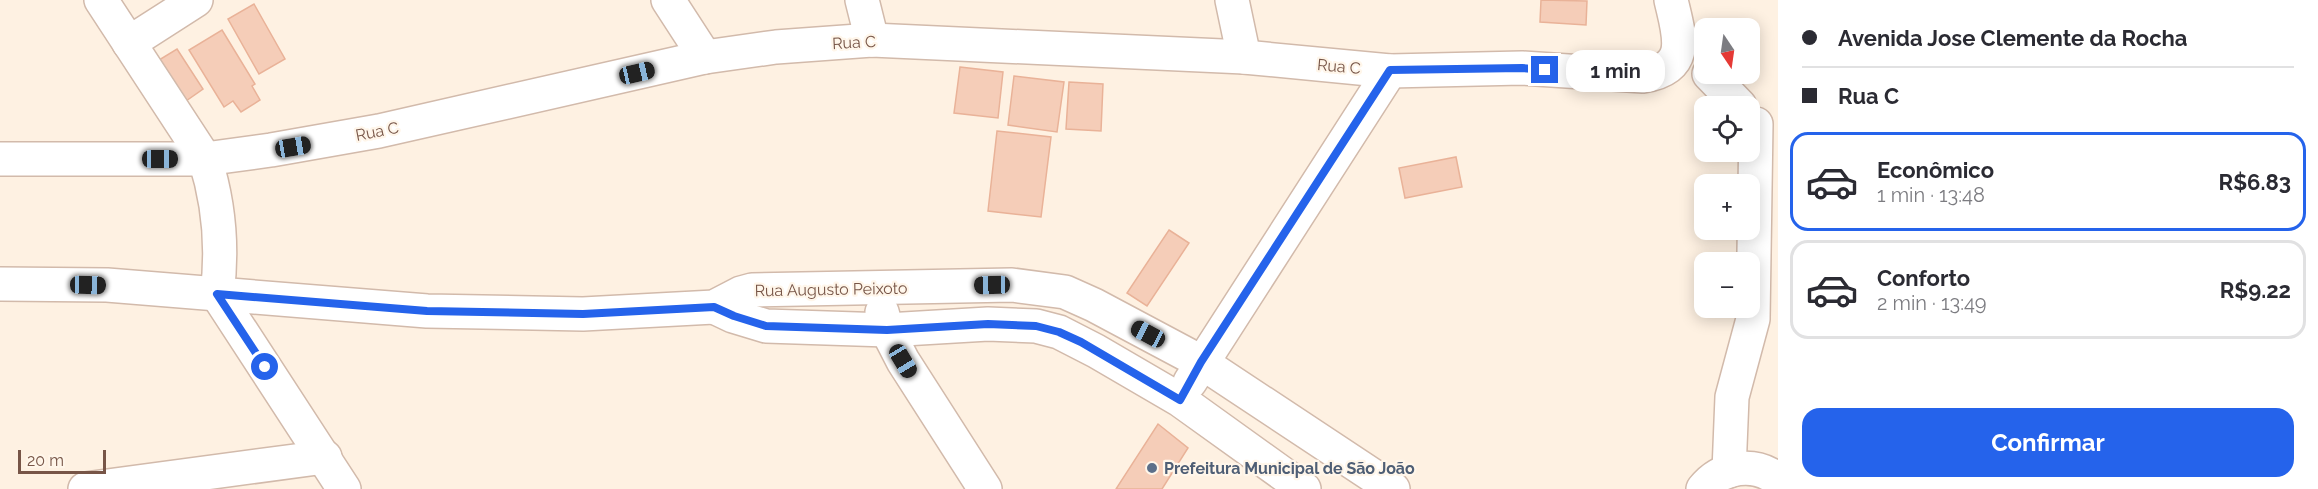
<!DOCTYPE html>
<html lang="pt">
<head>
<meta charset="utf-8">
<style>
  :root { --surface:#fff; --page:#f2f2f3; --text:#2b2b33; --muted:#7c7c81; --line:#e1e1e2; --accent:#2563eb }
  body { margin:0; font-family:Raleway,sans-serif; background:var(--page); color:var(--text); height:100vh; display:flex; flex-direction:column; font-size:22px; white-space:nowrap }
  * { box-sizing:border-box; margin:0 }
  p { font-size:20px; color:var(--muted) }
  .icon { flex:none; width:33px; height:33px; fill:none; stroke:currentColor; stroke-width:2; stroke-linecap:round; stroke-linejoin:round }
  .map { position:relative; flex:1; overflow:hidden }
  .sheet { display:flex; flex-direction:column; background:var(--surface); width:540px }
  .sheet>* { flex:none }
  .top-card { display:grid; align-content:center; height:132px; padding:0 24px; background:var(--surface) }
  .needle { width:39px; rotate:167deg }
  .fabs { position:absolute; left:1694px; top:18px; display:grid; gap:12px }
  .fabs a { display:grid; place-items:center; width:66px; height:66px; border-radius:12px; background:var(--surface); box-shadow:0 3px 15px #0003; font-size:30px }
  .scale { position:absolute; left:18px; bottom:15px; width:88px; box-sizing:border-box; padding-left:6px; border:3px solid #775547; border-top:0; font-size:16px; line-height:21px; white-space:nowrap; color:#775547; -webkit-text-stroke:4px #fff6ea; paint-order:stroke }
  .end { position:absolute; width:27px; height:27px; margin:-14px; border:8px solid #2563eb; background:#fff; box-shadow:0 0 0 3px #fff }
  .from { border-radius:50% }
  .bubble { position:absolute; height:42px; border-radius:18px; background:var(--surface); box-shadow:0 3px 15px #0003; font-size:20px; font-weight:700; line-height:42px; text-align:center }
  .car { position:absolute; width:18px; height:36px; margin:-18px -9px; border-radius:8px; box-shadow:0 0 4px 2px #0007; background:linear-gradient(#222 24%,#8ab4d8 0 40%,#222 0 76%,#8ab4d8 0 86%,#222 0) }
  .top-card b { display:flex; align-items:center; gap:21px; height:57px; font-size:22px }
  .top-card b+b { border-top:2px solid var(--line) }
  .top-card i { width:15px; height:15px; background:var(--text) }
  ul { padding:0; list-style:none }
  li { display:flex; align-items:center; gap:18px; height:99px; margin:0 12px 9px; padding:0 12px; border:3px solid var(--line); border-radius:18px }
  li div { flex:1 }
  li b { display:block; font-size:22px }
  li em { font-style:normal; font-weight:700 }
  li.active { border-color:var(--accent) }
  li>.icon { width:54px; height:54px; stroke-width:1.5 }
  .primary-button { display:flex; gap:12px; margin-top:auto; padding:12px 24px }
  .primary-button a { flex:1; height:69px; border-radius:18px; background:var(--accent); color:#fff; font-size:24px; font-weight:700; line-height:69px; text-align:center }
  main { display:flex; flex:1; min-height:0 }
  .map>svg:first-child { display:block }
  .building { fill:#f5cdb8; stroke:#e9b298; stroke-width:1.5 }
  .lines { fill:none; stroke-linecap:round; stroke-linejoin:round }
  .minor-casing { stroke:#d2baab; stroke-width:36 }
  .minor { stroke:#fff; stroke-width:33 }
  .route { stroke:#2563eb; stroke-width:8 }
  .service-dot { fill:#5c6f8a; stroke:#fff6ea; stroke-width:2 }
  .labels { text-anchor:middle; stroke-width:4.5; stroke-linejoin:round; paint-order:stroke }
  .street-label { font-size:16px; fill:#775547; stroke:#fff6ea }
  .service-label { font-size:16px; font-weight:bold; fill:#4e5e75; stroke:#fff6ea; text-anchor:start }
</style>
</head>
<body>
<main>
<div class="map">
<svg width="1778" height="489" viewBox="0 0 1778 489">
  <rect width="100%" height="100%" fill="#fef1e2"/>
  <!-- building -->
  <g class="building">
    <polygon points="1541,0 1587,1 1586,25 1540,22"/>
    <polygon points="254,4 285,59 259,74 228,19"/>
    <polygon points="222,30 255,84 252,86 260,100 241,112 233,101 224,107 189,50"/>
    <polygon points="177,49 203,89 186,101 159,60"/>
    <polygon points="960,67 1003,72 998,118 954,113"/>
    <polygon points="1014,76 1064,82 1057,132 1008,125"/>
    <polygon points="1069,82 1103,84 1101,131 1066,129"/>
    <polygon points="997,131 1051,137 1041,217 988,211"/>
    <polygon points="1456,157 1462,187 1405,198 1399,168"/>
    <polygon points="1169,230 1189,243 1147,306 1127,293"/>
    <polygon points="1158,424 1188,448 1162,489 1116,489"/>
  </g>
  <g class="lines">
    <!-- minor casing -->
    <g class="minor-casing">
      <g id="minor">
        <path d="M101,0L205,159C219,203 223,248 217,294"/>
        <polyline points="668,0 705,57"/>
        <polyline points="862,0 872,40"/>
        <polyline points="1232,0 1244,57"/>
        <polyline points="129,43 196,0"/>
        <polyline points="1709,74 1740,106"/>
        <path d="M0,159H205L271,150L379,131L705,57L776,47L872,40L1244,57L1390,71L1522,68L1643,76C1692,68 1679,35 1671,0"/>
        <polyline points="0,284 107,285 427,311 583,314 714,307 741,293 752,290 1012,285 1065,292 1094,305 1201,362 1393,489"/>
        <polyline points="217,294 344,489"/>
        <polyline points="714,307 733,316 766,326 887,330 988,324 1036,326 1059,332 1096,351 1180,400 1304,489"/>
        <polyline points="882,312 887,330 903,361 985,489"/>
        <polyline points="1190,382 1390,71"/>
        <polyline points="1729,471 1732,397 1753,319 1756,124"/>
        <polyline points="85,489 325,457"/>
        <path d="M1703,489C1721,466 1755,461 1778,480"/>
      </g>
    </g>
    <!-- minor -->
    <use href="#minor" class="minor"/>
  </g>
  <g class="lines">
    <!-- route -->
    <polyline class="route" points="265,367 217,294 427,311 583,314 714,307 734,316 766,326 887,330 988,324 1036,326 1059,332 1081,342 1180,400 1201,362 1390,70 1522,68 1545,70"/>
  </g>
  <!-- markers -->
  <circle class="service-dot" cx="1152" cy="468" r="6"/>
  <g class="labels">
    <!-- street labels -->
    <g class="street-label">
      <text transform="translate(854 42) rotate(-3)" y="6">Rua C</text>
      <text transform="translate(1339 66) rotate(5)" y="6">Rua C</text>
      <text transform="translate(377 131) rotate(-11)" y="6">Rua C</text>
      <text transform="translate(831 289) rotate(-1)" y="6">Rua Augusto Peixoto</text>
    </g>
    <!-- service labels -->
    <g class="service-label">
      <text x="1164" y="474">Prefeitura Municipal de São João</text>
    </g>
  </g>
</svg>
<div class="fabs">
<a><svg class="needle" viewBox="-14 -14 28 28"><path d="M0-13l5 13h-10z" fill="#e53935"/><path d="M0 13l5-13h-10z" fill="#7c7c81"/></svg></a>
<a><svg class="icon" aria-label="locate" viewBox="0 0 24 24"><circle cx="12" cy="12" r="6"/><path d="M12 2v4M12 18v4M2 12h4M18 12h4"/></svg></a>
<a>+</a>
<a>−</a>
</div>
<div class="scale">20 m</div>
<i class="end from" style="left:265px;top:367px"></i>
<i class="end" style="left:1545px;top:70px"></i>
<div class="bubble" style="left:1566px;top:50px;width:99px">1 min</div>
<i class="car" style="left:637px;top:73px;rotate:77deg"></i>
<i class="car" style="left:293px;top:147px;rotate:80deg"></i>
<i class="car" style="left:160px;top:159px;rotate:90deg"></i>
<i class="car" style="left:88px;top:285px;rotate:91deg"></i>
<i class="car" style="left:992px;top:285px;rotate:269deg"></i>
<i class="car" style="left:1148px;top:334px;rotate:298deg"></i>
<i class="car" style="left:903px;top:361px;rotate:149deg"></i>
</div>
<section class="sheet">
<div class="top-card">
<b><i class="from"></i>Avenida Jose Clemente da Rocha</b>
<b><i></i>Rua C</b>
</div>
<ul>
<li class="active"><svg class="icon" aria-label="car" viewBox="0 0 24 24"><path d="M5 17H2v-5l4-1 3-4h7l3 4 3 1v5h-3M9 17h6M6 11h13"/><circle cx="7" cy="17" r="2"/><circle cx="17" cy="17" r="2"/></svg><div><b>Econômico</b><p>1 min · 13:48</p></div><em>R$6.83</em></li>
<li><svg class="icon" aria-label="car" viewBox="0 0 24 24"><path d="M5 17H2v-5l4-1 3-4h7l3 4 3 1v5h-3M9 17h6M6 11h13"/><circle cx="7" cy="17" r="2"/><circle cx="17" cy="17" r="2"/></svg><div><b>Conforto</b><p>2 min · 13:49</p></div><em>R$9.22</em></li>
</ul>
<div class="primary-button"><a>Confirmar</a></div>
</section>
</main>
</body>
</html>
